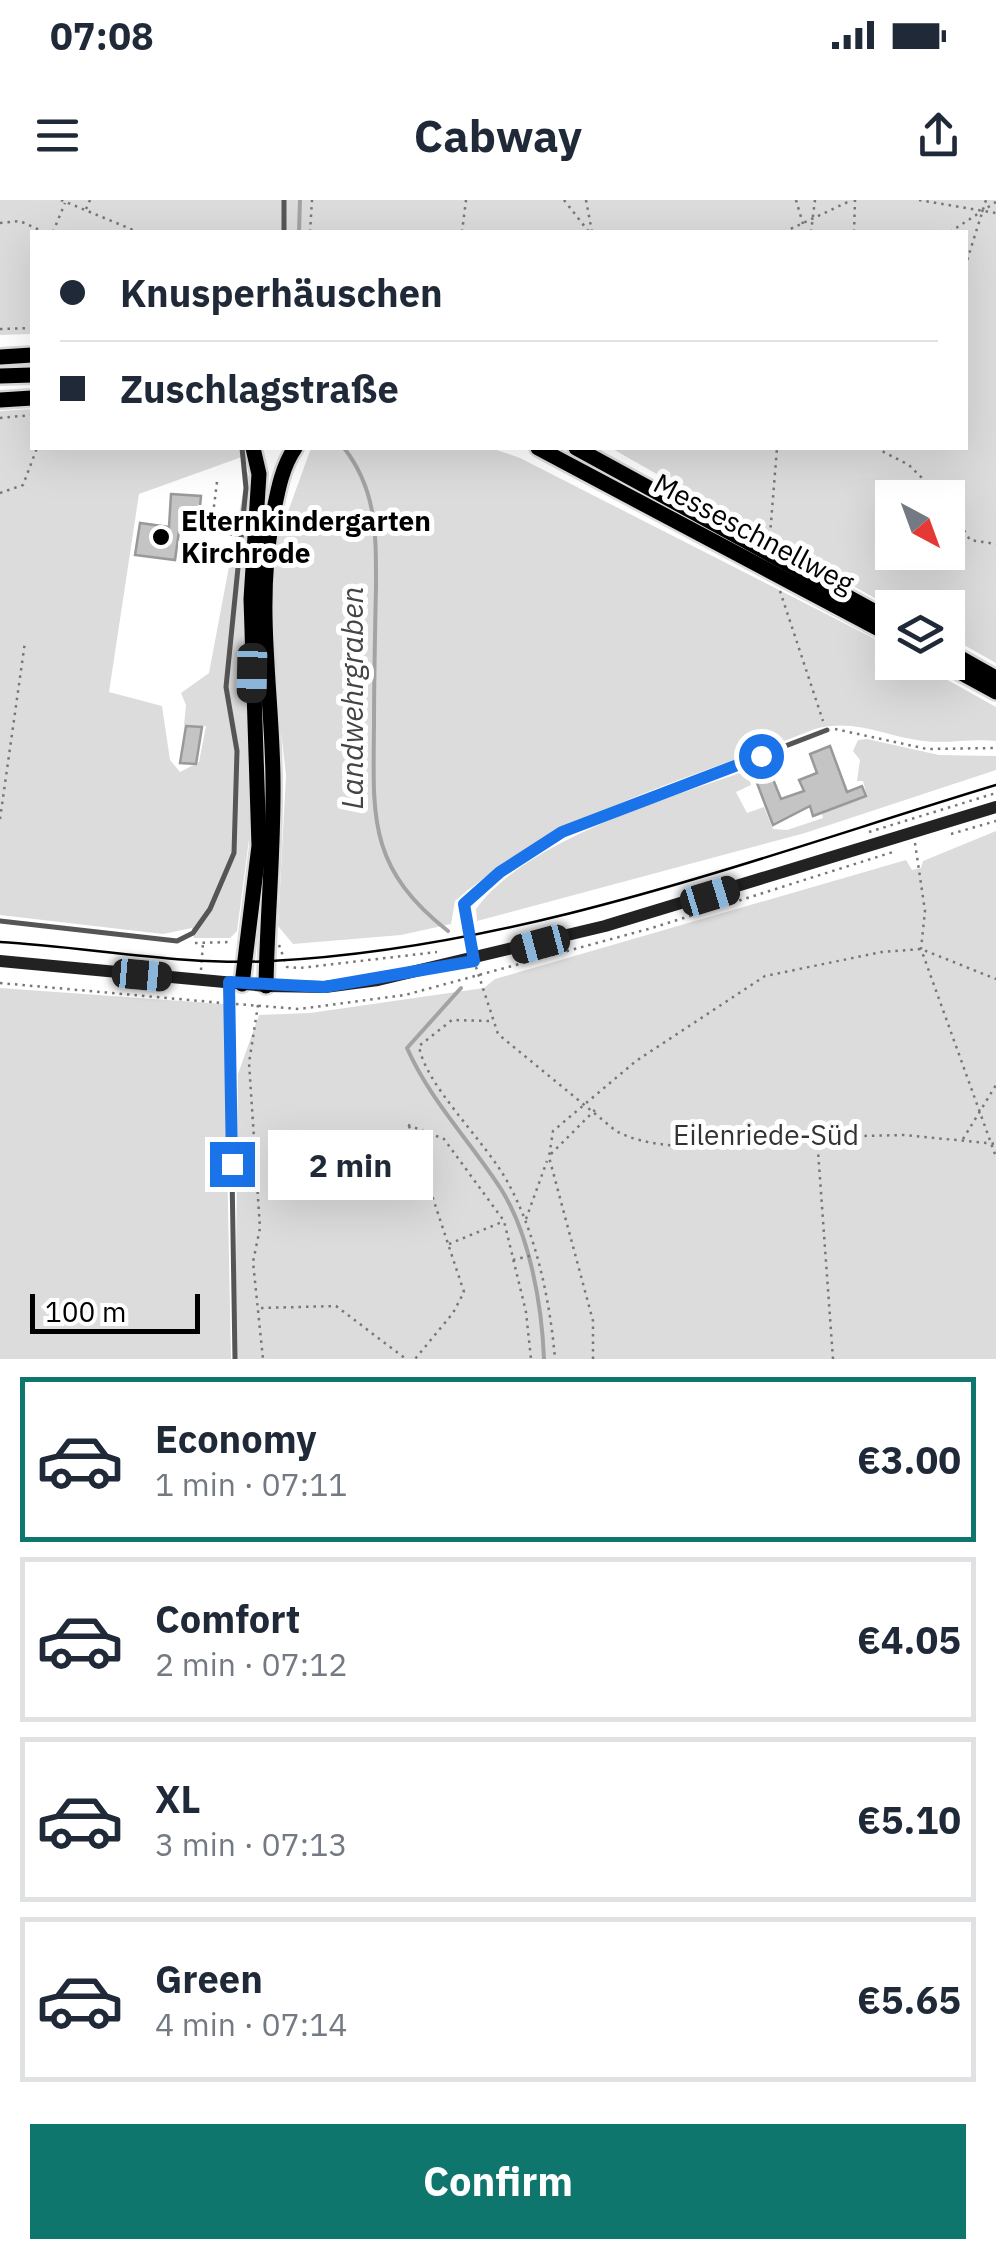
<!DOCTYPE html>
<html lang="en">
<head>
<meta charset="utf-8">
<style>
  :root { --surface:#fff; --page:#f2f2f3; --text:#1f2937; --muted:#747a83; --line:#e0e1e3; --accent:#0f766e }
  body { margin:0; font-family:"IBM Plex Sans",sans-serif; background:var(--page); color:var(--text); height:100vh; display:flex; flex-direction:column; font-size:38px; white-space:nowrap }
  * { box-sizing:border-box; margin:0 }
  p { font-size:32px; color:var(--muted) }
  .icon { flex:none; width:55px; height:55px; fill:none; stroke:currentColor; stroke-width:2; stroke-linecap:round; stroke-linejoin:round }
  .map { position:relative; height:1159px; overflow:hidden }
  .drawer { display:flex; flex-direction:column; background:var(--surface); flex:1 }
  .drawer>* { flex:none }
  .banner { position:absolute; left:30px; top:30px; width:938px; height:220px; border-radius:0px; box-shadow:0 10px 40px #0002; display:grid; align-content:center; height:220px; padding:0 30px; background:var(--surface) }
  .needle { width:65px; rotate:139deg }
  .controls { position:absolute; left:875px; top:280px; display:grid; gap:20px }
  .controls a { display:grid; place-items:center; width:90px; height:90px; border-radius:0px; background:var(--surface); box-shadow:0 10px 40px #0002; font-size:50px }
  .scale { position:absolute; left:30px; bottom:25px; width:170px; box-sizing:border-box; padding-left:10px; border:5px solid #000; border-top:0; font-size:28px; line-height:35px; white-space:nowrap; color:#000; -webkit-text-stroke:8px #fff; paint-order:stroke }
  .end { position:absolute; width:45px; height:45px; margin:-22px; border:12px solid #1a73e8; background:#fff; box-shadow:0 0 0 5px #fff }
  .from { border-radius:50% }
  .bubble { position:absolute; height:70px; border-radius:0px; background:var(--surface); box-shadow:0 10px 40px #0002; font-size:32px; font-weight:700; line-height:70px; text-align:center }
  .car { position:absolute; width:30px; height:60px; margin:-30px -15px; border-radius:12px; box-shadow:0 0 8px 2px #0007; background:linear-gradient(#222 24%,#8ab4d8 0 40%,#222 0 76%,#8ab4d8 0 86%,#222 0) }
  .banner b { display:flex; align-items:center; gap:35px; height:95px; font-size:38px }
  .banner b+b { border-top:2px solid var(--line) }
  .banner i { width:25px; height:25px; background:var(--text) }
  ul { padding:18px 0 0; list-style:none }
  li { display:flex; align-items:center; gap:30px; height:165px; margin:0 20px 15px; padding:0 10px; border:5px solid var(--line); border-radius:0px }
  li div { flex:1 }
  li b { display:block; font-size:38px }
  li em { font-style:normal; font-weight:700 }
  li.selected { border-color:var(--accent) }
  li>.icon { width:90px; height:90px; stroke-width:1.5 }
  .action { display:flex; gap:20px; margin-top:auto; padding:20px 30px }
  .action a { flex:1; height:115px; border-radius:0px; background:var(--accent); color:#fff; font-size:40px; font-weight:700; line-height:115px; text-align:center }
  .status { display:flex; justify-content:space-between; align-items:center; height:70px; padding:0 50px; background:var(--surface); direction:ltr }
  .status svg { height:28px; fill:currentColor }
  header { display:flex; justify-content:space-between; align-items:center; height:130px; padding:0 30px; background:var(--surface); font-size:45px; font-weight:700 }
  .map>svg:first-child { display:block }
  .green { fill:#dcdcdc; fill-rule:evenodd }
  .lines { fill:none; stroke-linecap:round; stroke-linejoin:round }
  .stream { stroke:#a3a3a3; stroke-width:4 }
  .building { fill:#c4c4c4; stroke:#999; stroke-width:2.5 }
  .trunk-casing { stroke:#dbdbdb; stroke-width:20 }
  .path { stroke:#777; stroke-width:2.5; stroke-dasharray:2.5 5; stroke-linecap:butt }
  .service { stroke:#555; stroke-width:5 }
  .secondary { stroke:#222; stroke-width:12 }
  .trunk { stroke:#000; stroke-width:15 }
  .tram { stroke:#000; stroke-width:2.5 }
  .route { stroke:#1a73e8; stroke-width:12 }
  .poi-dot { fill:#000; stroke:#fff; stroke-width:4 }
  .labels { text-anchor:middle; stroke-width:10; stroke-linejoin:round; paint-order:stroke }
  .poi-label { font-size:28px; font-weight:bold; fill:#000; stroke:#fff; text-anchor:start }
  .street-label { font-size:28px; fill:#000; stroke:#fff }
  .park-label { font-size:28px; fill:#333; stroke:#fff }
  .water-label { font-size:30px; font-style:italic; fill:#444; stroke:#fff }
</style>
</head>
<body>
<div class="status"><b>07:08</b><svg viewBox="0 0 49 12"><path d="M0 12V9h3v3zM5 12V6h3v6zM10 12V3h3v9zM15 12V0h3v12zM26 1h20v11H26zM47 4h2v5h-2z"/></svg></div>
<header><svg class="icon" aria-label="menu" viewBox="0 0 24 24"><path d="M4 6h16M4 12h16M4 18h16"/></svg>Cabway<svg class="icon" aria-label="share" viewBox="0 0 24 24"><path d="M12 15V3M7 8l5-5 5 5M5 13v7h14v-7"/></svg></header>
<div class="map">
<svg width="996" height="1159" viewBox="0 0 996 1159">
  <rect width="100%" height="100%" fill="#fff"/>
  <!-- green -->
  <g class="green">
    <path d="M0,0H996V463L948,436V408H892L611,248H965V32H32V134L0,135ZM892,298H948V352H892Z"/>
    <polygon points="32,209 32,248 246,248 250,254 139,294 109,492 162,506 170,560 180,572 199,562 206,526 184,525 186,505 181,493 209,473 247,271 253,291 241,455 254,601 237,731 230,738 194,738 192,728 163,734 0,715 0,211"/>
    <path d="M311,248H491L520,258L885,444L892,448V462L917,463L996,507V541C972,538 948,544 924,541C885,537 857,518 815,529C691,579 558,612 455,701L451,724L401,735L293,744L278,726L286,575L272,452L277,342Z"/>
    <path d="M867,539L939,555L996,556V570L805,633L477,721L476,709C527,639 667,599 748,570L751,585L736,592L747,613L764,607L773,629L787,630L823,618L822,614L867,596L863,581H857L860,560L853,551L858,540Z"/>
    <polygon points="996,631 996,1159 235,1159 238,874 259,815 310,813 484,788 495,779 906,660 912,670 921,668 923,661"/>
    <polygon points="0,788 224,804 231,1159 0,1159"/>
  </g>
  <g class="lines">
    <!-- stream -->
    <g class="stream">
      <polyline points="299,32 300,0"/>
      <path d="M344,248C377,290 376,334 376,386C375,432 374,479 374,525C373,618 368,668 448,731"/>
      <path d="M461,788L407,848C430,900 470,941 501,989C530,1035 542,1106 544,1159"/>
    </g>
  </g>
  <!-- building -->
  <g class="building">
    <polygon points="171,294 201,296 199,318 181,317 175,360 135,355 140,323 169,327"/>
    <polygon points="186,526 202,527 196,564 180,563"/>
    <polygon points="830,546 847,592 862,586 866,596 813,616 810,606 773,625 752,570 767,564 781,599 804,591 799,580 817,573 810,554"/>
  </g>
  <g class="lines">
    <!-- trunk casing -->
    <g class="trunk-casing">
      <g id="trunk">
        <polyline points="0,157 32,155"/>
        <polyline points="0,176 32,175"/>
        <polyline points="0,200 32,198"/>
        <polyline points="538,248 892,436"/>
        <polyline points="576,248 892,421"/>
        <polyline points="948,451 996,478"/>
        <polyline points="941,462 996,492"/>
        <polyline points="242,784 259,646 251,399 259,274 253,248"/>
        <path d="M266,786C267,717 274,648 273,579C272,490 256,410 272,320C277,295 281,268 295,248"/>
      </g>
    </g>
    <!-- path -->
    <g class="path">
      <polyline points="61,0 138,32"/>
      <polyline points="564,0 589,32"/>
      <polyline points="586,0 592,32"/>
      <polyline points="796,0 803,24"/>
      <polyline points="919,0 996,13"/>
      <polyline points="86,9 90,0"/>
      <polyline points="0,23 20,21 44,32"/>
      <polyline points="53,32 65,3"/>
      <polyline points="310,32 312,0"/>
      <polyline points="462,32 466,0"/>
      <polyline points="784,32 852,0"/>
      <polyline points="811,32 815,0"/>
      <polyline points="854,32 855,0"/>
      <polyline points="950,32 996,2"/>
      <polyline points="965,67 986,0"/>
      <polyline points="0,129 32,128"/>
      <polyline points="0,218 32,215"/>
      <polyline points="876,248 909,265 942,298"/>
      <polyline points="217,282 211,330 234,335"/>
      <polyline points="0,293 23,285 37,248"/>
      <polyline points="948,305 970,340 996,344"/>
      <polyline points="770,335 777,248"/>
      <polyline points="780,391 823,521"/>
      <polyline points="835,529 927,549 996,548"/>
      <polyline points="0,619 25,442"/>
      <polyline points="869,632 996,593"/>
      <polyline points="951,634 996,621"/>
      <polyline points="915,643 925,711 921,749 996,957"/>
      <polyline points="195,743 232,742"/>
      <polyline points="279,745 287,767 300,768 437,752"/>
      <path d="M476,767L498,834L616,931C668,959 758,940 817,937"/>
      <polyline points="201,770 203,743"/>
      <polyline points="0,783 223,803"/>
      <polyline points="236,804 299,809 405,795 652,728 896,651"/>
      <polyline points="258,805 249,863 260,1028 253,1062 263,1159"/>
      <path d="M489,821L452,820L419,846C425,885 485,941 507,981C536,1033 550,1100 555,1159"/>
      <polyline points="408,925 444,939 504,1021 526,1112 531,1159"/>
      <polyline points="409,926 464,1092 453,1113 415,1159"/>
      <polyline points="963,939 996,885"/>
      <polyline points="551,954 595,910"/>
      <polyline points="526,1019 547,961"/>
      <polyline points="449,1044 502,1022"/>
      <polyline points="513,1060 533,1055"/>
      <polyline points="261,1108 336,1106 406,1159"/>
      <polyline points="593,1159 593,1121 549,957 553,931 636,861 765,776 882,752 921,749 996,779"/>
      <polyline points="833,1159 817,937 905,935 996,944"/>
    </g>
    <!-- service -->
    <g class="service">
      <polyline points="284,32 284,0"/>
      <polyline points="0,721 177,741 193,733 210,709 234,653 237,551 226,487 246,288 242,248"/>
      <polyline points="473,758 464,704 500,673 562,632 827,530"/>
      <polyline points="229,785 235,1159"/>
    </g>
    <!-- secondary -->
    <polyline class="secondary" points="0,761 266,786 325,787 378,780 605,726 996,607"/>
    <!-- trunk -->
    <use href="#trunk" class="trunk"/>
    <!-- tram -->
    <path class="tram" d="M0,742C89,747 182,766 271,761C522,748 758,657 996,585"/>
  </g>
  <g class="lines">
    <!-- route -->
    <polyline class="route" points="232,964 229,782 324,787 474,761 464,704 500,672 562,632 761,556"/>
  </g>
  <!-- markers -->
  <circle class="poi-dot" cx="161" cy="337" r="10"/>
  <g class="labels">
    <!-- poi labels -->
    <g class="poi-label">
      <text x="181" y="331">Elternkindergarten<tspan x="181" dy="32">Kirchrode</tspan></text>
    </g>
    <!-- street labels -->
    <g class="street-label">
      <text transform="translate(754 333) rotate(28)" y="10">Messeschnellweg</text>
    </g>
    <!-- park labels -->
    <g class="park-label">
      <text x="766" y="945">Eilenriede-Süd</text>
    </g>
    <!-- water labels -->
    <g class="water-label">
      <text transform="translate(353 498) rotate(-90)" y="10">Landwehrgraben</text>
    </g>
  </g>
</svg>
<div class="controls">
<a><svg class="needle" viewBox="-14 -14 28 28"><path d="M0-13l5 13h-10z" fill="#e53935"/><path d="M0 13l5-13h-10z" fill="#747a83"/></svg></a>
<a><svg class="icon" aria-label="layers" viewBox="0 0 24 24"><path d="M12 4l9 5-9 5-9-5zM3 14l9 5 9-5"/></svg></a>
</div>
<div class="scale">100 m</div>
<i class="end from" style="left:761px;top:556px"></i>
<i class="end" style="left:232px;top:964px"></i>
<div class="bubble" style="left:268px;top:930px;width:165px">2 min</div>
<i class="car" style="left:252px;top:473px;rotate:181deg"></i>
<i class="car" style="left:710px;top:696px;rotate:73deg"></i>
<i class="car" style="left:540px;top:744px;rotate:255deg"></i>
<i class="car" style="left:142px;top:775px;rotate:95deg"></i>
<div class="banner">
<b><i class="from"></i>Knusperhäuschen</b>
<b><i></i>Zuschlagstraße</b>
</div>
</div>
<section class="drawer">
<ul>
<li class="selected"><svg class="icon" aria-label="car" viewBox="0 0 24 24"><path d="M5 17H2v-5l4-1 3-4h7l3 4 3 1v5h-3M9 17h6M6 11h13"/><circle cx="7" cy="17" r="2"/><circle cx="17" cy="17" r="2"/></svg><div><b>Economy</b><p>1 min · 07:11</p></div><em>€3.00</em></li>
<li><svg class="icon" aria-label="car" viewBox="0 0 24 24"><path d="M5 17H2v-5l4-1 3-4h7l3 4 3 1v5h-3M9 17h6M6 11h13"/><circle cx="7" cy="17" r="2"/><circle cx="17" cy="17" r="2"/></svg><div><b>Comfort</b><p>2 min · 07:12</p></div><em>€4.05</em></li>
<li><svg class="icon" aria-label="car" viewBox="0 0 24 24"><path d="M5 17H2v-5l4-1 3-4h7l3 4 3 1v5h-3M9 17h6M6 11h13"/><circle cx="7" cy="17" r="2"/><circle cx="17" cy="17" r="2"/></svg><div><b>XL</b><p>3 min · 07:13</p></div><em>€5.10</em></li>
<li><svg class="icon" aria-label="car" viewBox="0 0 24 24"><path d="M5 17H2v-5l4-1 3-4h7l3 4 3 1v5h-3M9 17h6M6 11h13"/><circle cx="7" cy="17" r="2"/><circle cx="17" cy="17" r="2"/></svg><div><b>Green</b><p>4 min · 07:14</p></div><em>€5.65</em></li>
</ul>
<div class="action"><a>Confirm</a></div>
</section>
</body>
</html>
